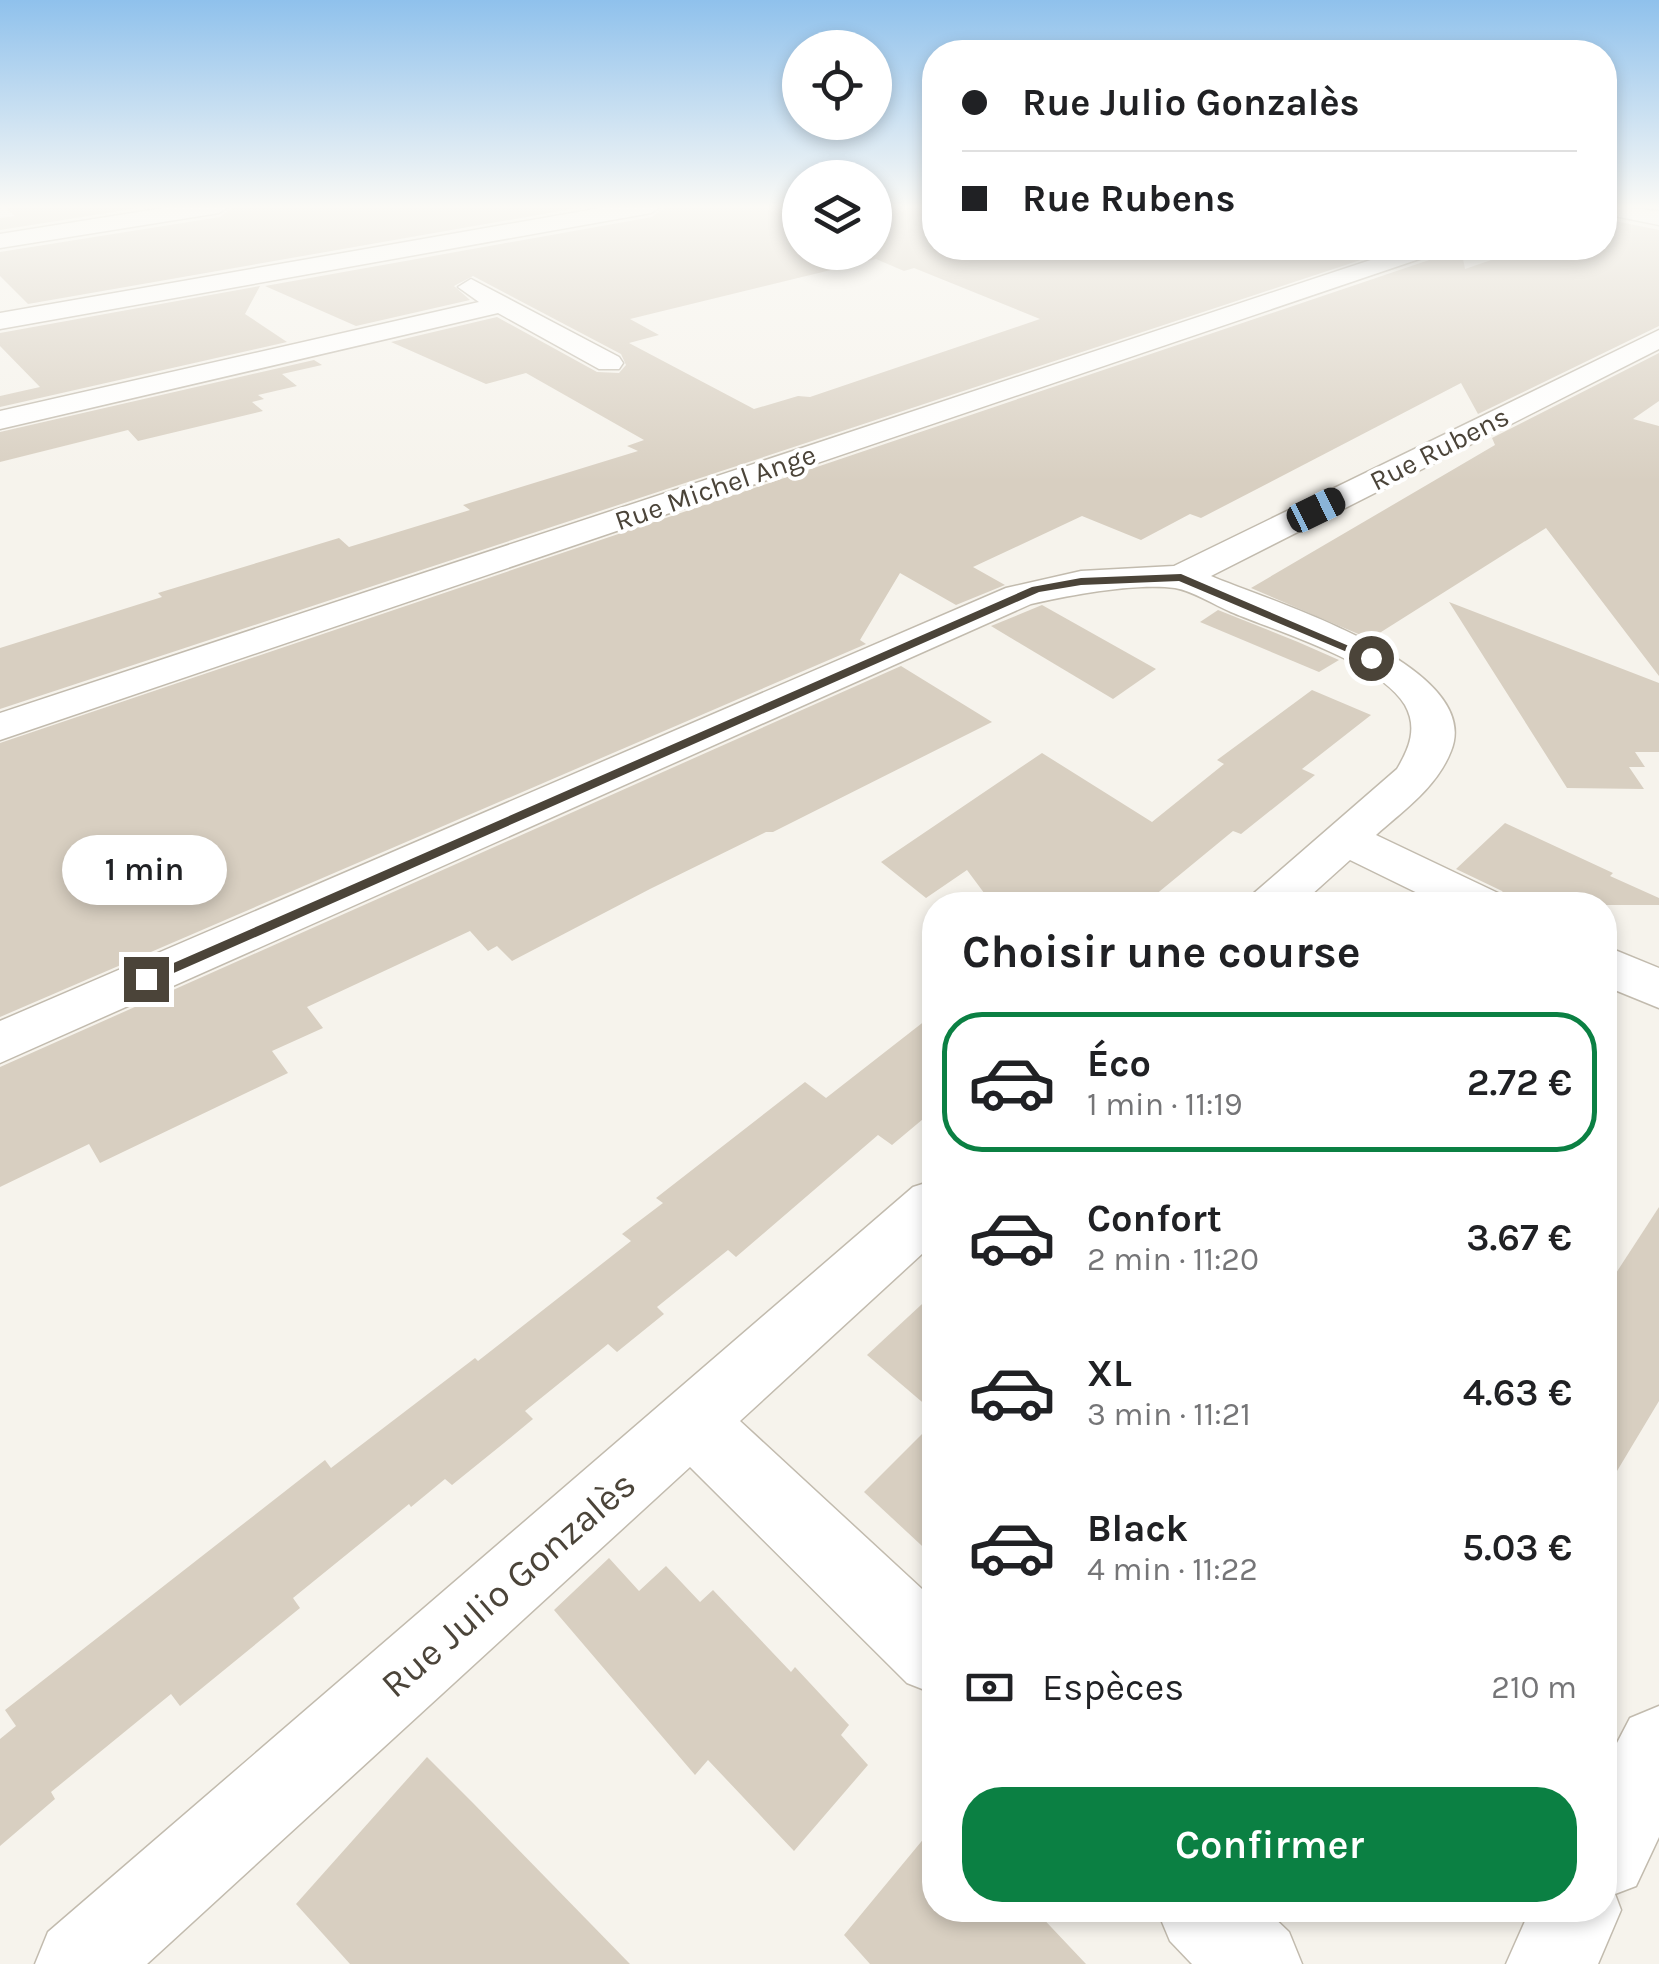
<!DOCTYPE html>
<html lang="fr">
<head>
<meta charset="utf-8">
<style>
  :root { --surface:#fff; --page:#f6f6f6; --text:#202124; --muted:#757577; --line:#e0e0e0; --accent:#0b8043 }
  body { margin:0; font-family:Karla,sans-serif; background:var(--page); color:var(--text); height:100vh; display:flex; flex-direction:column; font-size:38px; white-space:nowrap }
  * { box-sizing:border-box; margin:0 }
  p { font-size:32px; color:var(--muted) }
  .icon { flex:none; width:55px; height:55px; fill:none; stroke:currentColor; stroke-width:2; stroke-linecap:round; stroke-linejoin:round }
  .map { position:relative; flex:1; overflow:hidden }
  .details { position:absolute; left:922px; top:892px; width:695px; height:1030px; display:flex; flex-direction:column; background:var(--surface); border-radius:40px; box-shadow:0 5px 15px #0003 }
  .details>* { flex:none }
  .hud { position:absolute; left:922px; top:40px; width:695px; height:220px; border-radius:40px; box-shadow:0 5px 15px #0003; display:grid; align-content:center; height:220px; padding:0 40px; background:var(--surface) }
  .buttons { position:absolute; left:782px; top:30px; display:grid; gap:20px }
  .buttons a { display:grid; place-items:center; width:110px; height:110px; border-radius:50%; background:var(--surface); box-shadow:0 5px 15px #0003; font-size:50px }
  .end { position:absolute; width:45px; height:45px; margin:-22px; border:12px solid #4b4439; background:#fff; box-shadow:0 0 0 5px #fff }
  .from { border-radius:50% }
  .bubble { position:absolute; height:70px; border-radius:35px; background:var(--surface); box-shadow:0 5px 15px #0003; font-size:32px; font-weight:600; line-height:70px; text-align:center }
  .car { position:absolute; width:30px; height:60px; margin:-30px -15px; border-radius:12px; box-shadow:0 0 8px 2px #0007; background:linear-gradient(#222 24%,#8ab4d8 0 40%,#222 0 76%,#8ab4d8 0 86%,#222 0) }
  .hud b { display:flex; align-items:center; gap:35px; height:95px; font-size:38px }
  .hud b+b { border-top:2px solid var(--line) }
  .hud i { width:25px; height:25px; background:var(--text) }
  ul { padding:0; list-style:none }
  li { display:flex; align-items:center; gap:30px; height:140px; margin:0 20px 15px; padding:0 20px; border:5px solid transparent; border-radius:40px }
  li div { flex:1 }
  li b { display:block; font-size:38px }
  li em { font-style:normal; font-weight:600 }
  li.on { border-color:var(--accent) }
  li>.icon { width:90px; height:90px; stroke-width:1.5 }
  h2 { padding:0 40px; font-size:45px; line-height:120px }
  .pay { display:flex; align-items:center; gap:25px; height:110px; padding:0 40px; font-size:38px }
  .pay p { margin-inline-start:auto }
  .primary-button { display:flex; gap:20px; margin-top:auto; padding:20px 40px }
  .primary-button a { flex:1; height:115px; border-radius:40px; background:var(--accent); color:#fff; font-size:40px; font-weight:600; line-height:115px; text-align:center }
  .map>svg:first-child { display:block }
  .building { fill:#d8cfc1; fill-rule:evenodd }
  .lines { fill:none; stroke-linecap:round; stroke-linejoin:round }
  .service-casing { stroke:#c2bbae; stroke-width:3 }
  .minor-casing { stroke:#c2bbae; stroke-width:3 }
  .tertiary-casing { stroke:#c2bbae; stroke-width:3 }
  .service { fill:#fff; fill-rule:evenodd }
  .minor { fill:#fff; fill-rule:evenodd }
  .tertiary { fill:#fff; fill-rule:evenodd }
  .route { fill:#4b4439 }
  .labels { text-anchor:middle; stroke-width:8; stroke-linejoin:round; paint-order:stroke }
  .far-street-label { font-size:28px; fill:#4b4439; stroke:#fff }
  .near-street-label { font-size:38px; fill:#4b4439; stroke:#fff }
</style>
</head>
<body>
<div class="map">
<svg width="1659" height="1964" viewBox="0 0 1659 1964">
  <rect width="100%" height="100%" fill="#f6f3ec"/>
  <!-- building -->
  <g class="building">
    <polygon points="3,206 151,206 0,230 0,218 15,216"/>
    <polygon points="234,206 589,206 28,304 0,276 0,252 220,217"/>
    <path d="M666,206H800V252H875V206H924L935,214V248H1397L0,709V648L162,597L158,593L339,538L349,547L470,510L463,505L638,451L627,446L644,440L526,373L486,384L391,342L497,317L597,372L619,373L626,365L621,354L473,276L454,286L470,300L356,326L265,286L652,217ZM876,259L904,271L914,268L1040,319L810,397L798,396L754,409L629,343L659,335L630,319Z"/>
    <polygon points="1605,219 1659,230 1659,326 1478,414 1461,383 1201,518 1190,514 1141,540 1082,516 973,567 1005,585 956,605 900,573 860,640 866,644 0,1017 0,743 1438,257 1445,248 1461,248 1465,269 1526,248 1605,248"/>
    <polygon points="260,286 245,314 287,342 0,407 0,396 40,387 0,346 0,333"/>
    <polygon points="1659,353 1659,401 1633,419 1659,426 1659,676 1546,528 1370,639 1251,588 1495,445 1492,438"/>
    <polygon points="314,360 322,365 282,374 297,386 258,395 264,399 252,402 263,411 138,441 128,430 0,462 0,432"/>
    <polygon points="1449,602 1659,683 1659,752 1635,752 1645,767 1629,767 1644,789 1567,788"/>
    <polygon points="1042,605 1156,669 1113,699 991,626"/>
    <polygon points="1218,610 1298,642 1339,660 1319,672 1200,622"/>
    <polygon points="901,666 992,722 773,832 766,832 650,889 512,961 497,946 488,951 470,931 307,1007 323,1028 272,1051 288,1073 100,1163 89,1144 0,1187 0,1067"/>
    <polygon points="1312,690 1371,715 1302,769 1315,775 1241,834 1233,831 1143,905 993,905 967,870 926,898 881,862 1042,753 1152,822 1224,764 1217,760"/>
    <polygon points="1505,823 1613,873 1610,876 1659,898 1659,905 1512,905 1502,891 1456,869"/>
    <polygon points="935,1013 935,1109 892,1145 878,1135 736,1257 728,1250 657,1307 664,1314 617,1352 608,1344 525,1411 533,1419 504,1443 452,1485 445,1479 411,1507 409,1504 293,1598 300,1608 180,1706 171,1694 51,1792 55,1799 0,1846 0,1739 16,1726 5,1710 325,1460 331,1468 475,1358 478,1361 631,1241 622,1234 663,1203 656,1198 805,1082 826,1098"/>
    <polygon points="1659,1207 1659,1401 1605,1491 1605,1290"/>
    <polygon points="935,1292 935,1413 867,1355"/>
    <polygon points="935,1421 935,1558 864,1492"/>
    <polygon points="609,1558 639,1591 666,1566 700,1602 713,1590 791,1672 795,1667 849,1725 841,1735 868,1765 794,1851 708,1760 695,1775 554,1610"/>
    <polygon points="427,1757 473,1803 630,1964 350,1964 296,1904"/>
    <polygon points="935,1825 935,1910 1035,1910 1086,1964 870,1964 844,1935"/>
  </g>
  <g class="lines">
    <!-- service casing -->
    <g class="service-casing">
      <polygon id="service" points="928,206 935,206 935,210"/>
    </g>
    <!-- minor casing -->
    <g class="minor-casing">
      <g id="minor">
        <polygon points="176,206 230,206 219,213 0,248 0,234"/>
        <polygon points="612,206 662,206 651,213 0,329 0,313"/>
        <polygon points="1407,248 1441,248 1437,253 0,740 0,713"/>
        <polygon points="471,279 619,357 623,363 619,369 599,369 498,313 0,429 0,411 479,302 458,287"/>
        <path d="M1659,330V349L1211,576C1266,600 1486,665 1451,751C1437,787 1404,810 1376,835L1500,894L1508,905H1442L1350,860L1300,905H1245L1253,894L1397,769C1409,749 1418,728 1405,705C1378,661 1278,632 1231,612C1214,605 1193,591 1175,588C1135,583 1071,595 1031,604L0,1063V1021L1006,588L1081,571L1174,566Z"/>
        <polygon points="1605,946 1659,968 1659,1008 1605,986"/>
        <polygon points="935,1180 935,1242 740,1421 935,1601 935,1694 907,1683 690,1467 147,1964 35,1964 48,1932 913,1187"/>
        <polygon points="1659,1706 1659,1837 1636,1886 1615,1894 1621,1910 1598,1964 1506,1964 1530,1910 1605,1910 1605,1766 1630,1718"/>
        <polygon points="1157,1910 1266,1910 1289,1932 1302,1964 1192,1964 1170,1941"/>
      </g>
    </g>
    <!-- tertiary casing -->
    <g class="tertiary-casing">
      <polygon id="tertiary" points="1605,206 1659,211 1659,225 1605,214"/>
    </g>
    <!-- service -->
    <use href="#service" class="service"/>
    <!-- minor -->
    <use href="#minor" class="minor"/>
    <!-- tertiary -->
    <use href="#tertiary" class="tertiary"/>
  </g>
  <!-- sky -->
  <linearGradient id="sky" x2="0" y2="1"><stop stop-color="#8fc1ec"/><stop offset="0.43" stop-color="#fbfaf6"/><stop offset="1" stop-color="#fbfaf6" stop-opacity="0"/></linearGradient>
  <rect width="1659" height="481" fill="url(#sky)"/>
  <!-- route -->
  <polygon class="route" points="1181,574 1377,658 1366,660 1179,581 1081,585 1039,592 151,983 146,985 137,979 1032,587 1081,578"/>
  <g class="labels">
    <!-- far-street labels -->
    <g class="far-street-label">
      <text transform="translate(1439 448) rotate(-27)" y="10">Rue Rubens</text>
      <text transform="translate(715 487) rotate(-19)" y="10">Rue Michel Ange</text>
    </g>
    <!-- near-street labels -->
    <g class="near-street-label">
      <text transform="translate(508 1584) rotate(-41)" y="13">Rue Julio Gonzalès</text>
    </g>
  </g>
</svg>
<div class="buttons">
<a><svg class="icon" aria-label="locate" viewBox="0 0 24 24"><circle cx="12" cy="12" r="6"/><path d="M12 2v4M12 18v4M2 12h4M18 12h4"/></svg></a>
<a><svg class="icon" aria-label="layers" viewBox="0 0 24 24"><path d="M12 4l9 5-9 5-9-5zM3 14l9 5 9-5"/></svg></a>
</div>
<i class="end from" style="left:1371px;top:658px"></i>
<i class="end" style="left:146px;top:979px"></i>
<div class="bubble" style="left:62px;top:835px;width:165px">1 min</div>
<i class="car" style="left:1316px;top:510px;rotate:64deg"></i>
<div class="hud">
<b><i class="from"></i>Rue Julio Gonzalès</b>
<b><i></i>Rue Rubens</b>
</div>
<section class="details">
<h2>Choisir une course</h2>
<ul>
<li class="on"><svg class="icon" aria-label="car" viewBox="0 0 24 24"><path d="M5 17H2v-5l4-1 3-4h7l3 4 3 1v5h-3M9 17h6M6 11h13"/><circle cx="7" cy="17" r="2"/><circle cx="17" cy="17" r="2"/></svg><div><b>Éco</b><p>1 min · 11:19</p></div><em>2.72 €</em></li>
<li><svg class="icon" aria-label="car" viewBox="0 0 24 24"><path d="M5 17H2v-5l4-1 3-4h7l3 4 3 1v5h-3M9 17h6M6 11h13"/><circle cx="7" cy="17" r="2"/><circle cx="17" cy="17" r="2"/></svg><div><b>Confort</b><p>2 min · 11:20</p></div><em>3.67 €</em></li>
<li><svg class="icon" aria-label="car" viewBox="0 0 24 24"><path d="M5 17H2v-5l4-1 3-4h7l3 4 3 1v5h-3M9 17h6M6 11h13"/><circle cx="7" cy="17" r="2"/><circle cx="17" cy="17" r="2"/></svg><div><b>XL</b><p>3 min · 11:21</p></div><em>4.63 €</em></li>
<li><svg class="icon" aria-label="car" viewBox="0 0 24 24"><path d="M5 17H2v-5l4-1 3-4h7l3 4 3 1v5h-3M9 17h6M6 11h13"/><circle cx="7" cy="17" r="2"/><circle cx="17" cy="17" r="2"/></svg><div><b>Black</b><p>4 min · 11:22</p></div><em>5.03 €</em></li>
</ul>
<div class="pay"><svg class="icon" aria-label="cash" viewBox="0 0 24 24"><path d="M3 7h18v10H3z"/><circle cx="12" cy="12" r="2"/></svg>Espèces<p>210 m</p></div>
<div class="primary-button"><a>Confirmer</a></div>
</section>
</div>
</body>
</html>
